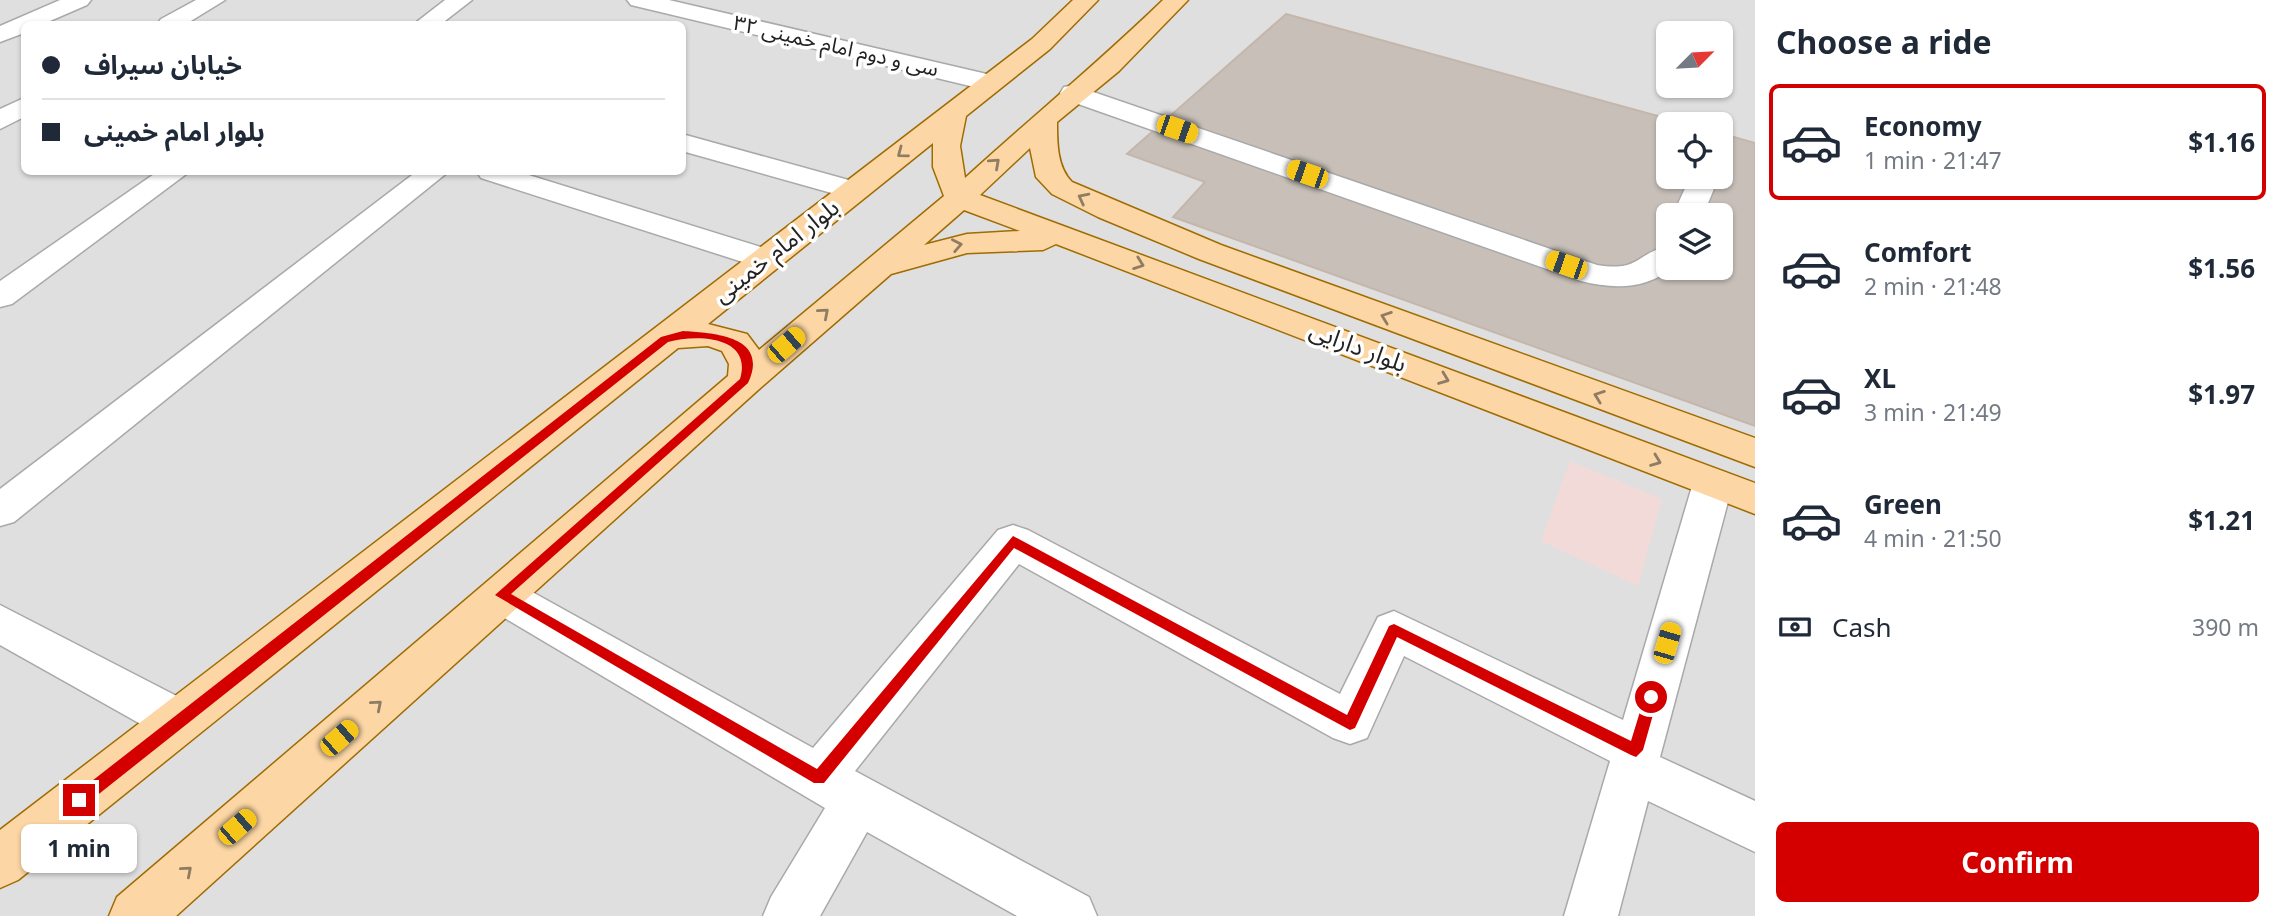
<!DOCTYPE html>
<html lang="en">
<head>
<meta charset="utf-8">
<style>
  :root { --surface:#fff; --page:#f2f2f3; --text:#1f2937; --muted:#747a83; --line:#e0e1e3; --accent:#d40000 }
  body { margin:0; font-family:"Noto Sans","Noto Sans Arabic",sans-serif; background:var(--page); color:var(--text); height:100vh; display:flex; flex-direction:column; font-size:26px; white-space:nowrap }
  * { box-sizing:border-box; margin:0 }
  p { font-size:23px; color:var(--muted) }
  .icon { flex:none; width:38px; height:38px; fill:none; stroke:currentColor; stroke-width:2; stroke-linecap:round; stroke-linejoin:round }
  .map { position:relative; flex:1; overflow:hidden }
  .drawer { display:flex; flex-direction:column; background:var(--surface); width:525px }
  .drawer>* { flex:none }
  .hud { position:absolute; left:21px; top:21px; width:665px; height:154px; border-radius:10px; box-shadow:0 2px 5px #0004; display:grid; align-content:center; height:154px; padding:0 21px; background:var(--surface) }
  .needle { width:46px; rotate:66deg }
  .controls { position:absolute; left:1656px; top:21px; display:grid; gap:14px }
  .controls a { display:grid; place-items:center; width:77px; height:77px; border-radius:10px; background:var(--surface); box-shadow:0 2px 5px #0004; font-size:35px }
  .end { position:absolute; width:32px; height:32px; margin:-16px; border:9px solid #d40000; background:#fff; box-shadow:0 0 0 4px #fff }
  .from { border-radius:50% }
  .bubble { position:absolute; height:49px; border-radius:10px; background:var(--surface); box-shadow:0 2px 5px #0004; font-size:23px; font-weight:700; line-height:49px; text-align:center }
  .car { position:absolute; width:21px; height:42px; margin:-21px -10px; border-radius:9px; box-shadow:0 0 5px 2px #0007; background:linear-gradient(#f5c518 24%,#345 0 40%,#f5c518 0 76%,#345 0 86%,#f5c518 0) }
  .hud b { display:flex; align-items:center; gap:24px; height:66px; font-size:26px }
  .hud b+b { border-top:2px solid var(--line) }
  .hud i { width:18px; height:18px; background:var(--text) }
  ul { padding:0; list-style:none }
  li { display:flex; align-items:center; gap:21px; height:116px; margin:0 14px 10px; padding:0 7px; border:4px solid transparent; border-radius:10px }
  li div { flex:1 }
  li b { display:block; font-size:26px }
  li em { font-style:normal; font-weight:700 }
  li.selected { border-color:var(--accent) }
  li>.icon { width:63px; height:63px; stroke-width:1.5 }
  h2 { padding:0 21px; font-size:32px; line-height:84px }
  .pay { display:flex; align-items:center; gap:18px; height:77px; padding:0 21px; font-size:26px }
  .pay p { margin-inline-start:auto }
  .button { display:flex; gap:14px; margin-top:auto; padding:14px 21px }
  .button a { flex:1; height:80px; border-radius:10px; background:var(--accent); color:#fff; font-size:28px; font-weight:700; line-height:80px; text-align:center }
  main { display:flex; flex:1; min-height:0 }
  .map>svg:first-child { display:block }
  .residential { fill:#e0dfdf; fill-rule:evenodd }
  .commercial { fill:#f2dad9 }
  .building { fill:#c7bfb8; stroke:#c4b6ab; stroke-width:2; fill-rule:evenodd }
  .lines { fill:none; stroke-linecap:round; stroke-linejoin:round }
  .minor-casing { stroke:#a9a9a9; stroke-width:3 }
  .major-casing { stroke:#a06b00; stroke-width:3 }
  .minor { fill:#fff; fill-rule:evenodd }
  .major { fill:#fcd6a4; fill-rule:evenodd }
  .oneway { stroke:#8f7c63 }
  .route { fill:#d40000 }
  .labels { text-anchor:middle; stroke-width:7; stroke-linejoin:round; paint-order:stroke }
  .far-street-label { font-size:21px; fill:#222; stroke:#fff }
  .street-label { font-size:24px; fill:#222; stroke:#fff }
</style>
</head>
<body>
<main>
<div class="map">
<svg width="1755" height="916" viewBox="0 0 1755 916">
  <rect width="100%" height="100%" fill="#f2efe9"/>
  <!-- residential -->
  <path class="residential" d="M0,0H1755V916H0ZM24,24H682V172H24ZM1668,33H1720V86H1668ZM1668,124H1720V177H1668ZM1668,215H1720V268H1668Z"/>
  <!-- commercial -->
  <polygon class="commercial" points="1570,461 1662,499 1638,586 1541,541"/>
  <!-- building -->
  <path class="building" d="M1286,14L1687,124H1668V177H1720V133L1755,143V426L1173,217L1205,182L1127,154ZM1668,215H1720V268H1668Z"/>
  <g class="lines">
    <!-- minor casing -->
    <g class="minor-casing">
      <g id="minor">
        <polygon points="60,0 91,0 87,5 43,24 24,24 24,33 0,42 0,26"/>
        <polygon points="196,0 225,0 186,24 157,24 161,19"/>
        <polygon points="445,0 472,0 441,24 414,24"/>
        <polygon points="627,0 669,0 991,75 1000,78 1004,83 1000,88 991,91 631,5"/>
        <path d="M1073,85L1597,265C1640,272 1635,254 1668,246V268H1672C1645,290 1613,289 1581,281L1064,99L1060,93L1064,87Z"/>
        <polygon points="24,98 24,117 0,129 0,109"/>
        <polygon points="682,134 863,184 868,190 863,196 853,199 682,151"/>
        <polygon points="157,172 189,172 12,304 0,307 0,281"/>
        <polygon points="416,172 448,172 14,522 0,526 0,489"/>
        <polygon points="477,172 519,172 777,252 782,259 777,266 766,269 755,266 481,178"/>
        <polygon points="1690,177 1719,177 1703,215 1673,215"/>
        <polygon points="1713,468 1727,473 1733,483 1660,757 1755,801 1755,852 1648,801 1618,916 1564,916 1610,761 1404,656 1367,738 1350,744 1333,738 1019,564 855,771 1089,897 1097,916 1017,916 867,832 820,916 763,916 771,897 825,808 486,607 479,595 486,583 501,577 516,583 813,748 998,530 1013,525 1028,530 1340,694 1378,617 1394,611 1623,720 1693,483 1699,473"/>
        <polygon points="0,605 196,706 203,721 196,736 179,742 162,736 0,645"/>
      </g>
    </g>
    <!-- major casing -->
    <g class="major-casing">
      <path id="major" d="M1073,0H1098L1050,49L966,116L960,146L965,178C1031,118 1099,62 1163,0H1188L1119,71L1057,122C1057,143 1057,167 1072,182L1221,245L1755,438V467L1199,259L1098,217L1052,194L1036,177L1030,148L980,195L1755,483V514L1056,244L1043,250L967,253L891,274L758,390L176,916H109L117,897L728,376L729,364L722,351L708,346L678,348L18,880L0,888V830L1032,39ZM933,143V167L944,196L759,350L747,334L708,324ZM964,210L1020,231L967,234L924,245Z"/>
    </g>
    <!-- minor -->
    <use href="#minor" class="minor"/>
    <!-- major -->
    <use href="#major" class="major"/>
  </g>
  <!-- one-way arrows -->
  <defs><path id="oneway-chevron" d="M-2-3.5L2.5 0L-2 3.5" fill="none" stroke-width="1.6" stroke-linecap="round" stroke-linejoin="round" transform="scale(1.75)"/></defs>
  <g class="oneway">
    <use href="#oneway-chevron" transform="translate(902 153) rotate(143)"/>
    <use href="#oneway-chevron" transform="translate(995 163) rotate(-42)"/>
    <use href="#oneway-chevron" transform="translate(1083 198) rotate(-153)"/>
    <use href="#oneway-chevron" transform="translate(957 245) rotate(-11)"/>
    <use href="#oneway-chevron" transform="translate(1139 264) rotate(20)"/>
    <use href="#oneway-chevron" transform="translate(824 313) rotate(-41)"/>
    <use href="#oneway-chevron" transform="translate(1386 317) rotate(-160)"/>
    <use href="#oneway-chevron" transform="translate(1444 379) rotate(21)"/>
    <use href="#oneway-chevron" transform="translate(1599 396) rotate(-160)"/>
    <use href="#oneway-chevron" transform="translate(1656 461) rotate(21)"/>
    <use href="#oneway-chevron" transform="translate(377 705) rotate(-41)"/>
    <use href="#oneway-chevron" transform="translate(187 871) rotate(-41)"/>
  </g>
  <!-- route -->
  <path class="route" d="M683,331C714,333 770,336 748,383L511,594L817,769L1013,536L1347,715L1389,626L1394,624L1631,741L1646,692H1656L1658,697L1643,750L1636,757L1631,755L1397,637L1355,728L1350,730L1014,548L824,783H814L495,595L740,379C753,336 697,334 668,342L85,805H74V795L661,337Z"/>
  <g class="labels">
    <!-- far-street labels -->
    <g class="far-street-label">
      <text transform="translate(836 46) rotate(13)" y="7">سی و دوم امام خمینی ۳۲</text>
    </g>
    <!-- street labels -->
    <g class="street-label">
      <text transform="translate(776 251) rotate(-38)" y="8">بلوار امام خمینی</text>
      <text transform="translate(1358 347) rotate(21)" y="8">بلوار دارایی</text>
    </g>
  </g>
</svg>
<div class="controls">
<a><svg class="needle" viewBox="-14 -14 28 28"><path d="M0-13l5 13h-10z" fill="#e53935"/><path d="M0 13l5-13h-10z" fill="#747a83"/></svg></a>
<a><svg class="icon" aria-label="locate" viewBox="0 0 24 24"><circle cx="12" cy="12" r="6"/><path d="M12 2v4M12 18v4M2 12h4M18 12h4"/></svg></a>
<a><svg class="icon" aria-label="layers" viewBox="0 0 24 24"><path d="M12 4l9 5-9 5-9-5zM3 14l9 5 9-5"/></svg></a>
</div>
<i class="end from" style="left:1651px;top:697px"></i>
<i class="end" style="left:79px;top:800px"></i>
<div class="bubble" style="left:21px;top:824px;width:116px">1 min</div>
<i class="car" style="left:1177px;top:129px;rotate:109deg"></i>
<i class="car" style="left:1307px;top:174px;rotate:289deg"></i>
<i class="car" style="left:1566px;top:265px;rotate:289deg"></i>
<i class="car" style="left:786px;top:345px;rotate:49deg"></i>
<i class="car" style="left:1667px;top:643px;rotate:16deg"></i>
<i class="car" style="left:339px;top:738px;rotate:49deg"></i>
<i class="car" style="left:237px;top:827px;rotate:49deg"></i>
<div class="hud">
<b><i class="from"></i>خیابان سیراف</b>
<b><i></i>بلوار امام خمینی</b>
</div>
</div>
<section class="drawer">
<h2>Choose a ride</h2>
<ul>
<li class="selected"><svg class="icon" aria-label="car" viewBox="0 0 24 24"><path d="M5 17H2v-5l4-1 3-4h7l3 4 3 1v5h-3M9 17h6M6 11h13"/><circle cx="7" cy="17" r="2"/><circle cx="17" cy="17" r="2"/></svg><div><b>Economy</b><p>1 min · 21:47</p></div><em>$1.16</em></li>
<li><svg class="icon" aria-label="car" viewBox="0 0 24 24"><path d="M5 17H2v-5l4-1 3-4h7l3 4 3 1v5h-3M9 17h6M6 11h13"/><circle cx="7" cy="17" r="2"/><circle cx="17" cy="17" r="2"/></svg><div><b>Comfort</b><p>2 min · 21:48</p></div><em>$1.56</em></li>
<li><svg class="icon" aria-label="car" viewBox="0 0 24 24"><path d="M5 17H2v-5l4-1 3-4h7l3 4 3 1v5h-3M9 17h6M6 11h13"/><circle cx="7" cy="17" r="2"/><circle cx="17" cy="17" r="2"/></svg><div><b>XL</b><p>3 min · 21:49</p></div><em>$1.97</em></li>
<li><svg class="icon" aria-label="car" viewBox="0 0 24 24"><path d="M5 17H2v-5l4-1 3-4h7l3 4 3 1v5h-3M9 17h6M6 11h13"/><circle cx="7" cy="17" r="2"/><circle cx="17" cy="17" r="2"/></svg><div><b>Green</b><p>4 min · 21:50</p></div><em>$1.21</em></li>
</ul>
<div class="pay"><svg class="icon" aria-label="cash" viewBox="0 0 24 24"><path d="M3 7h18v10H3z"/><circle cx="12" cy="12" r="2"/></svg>Cash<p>390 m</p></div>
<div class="button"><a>Confirm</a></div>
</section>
</main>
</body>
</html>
